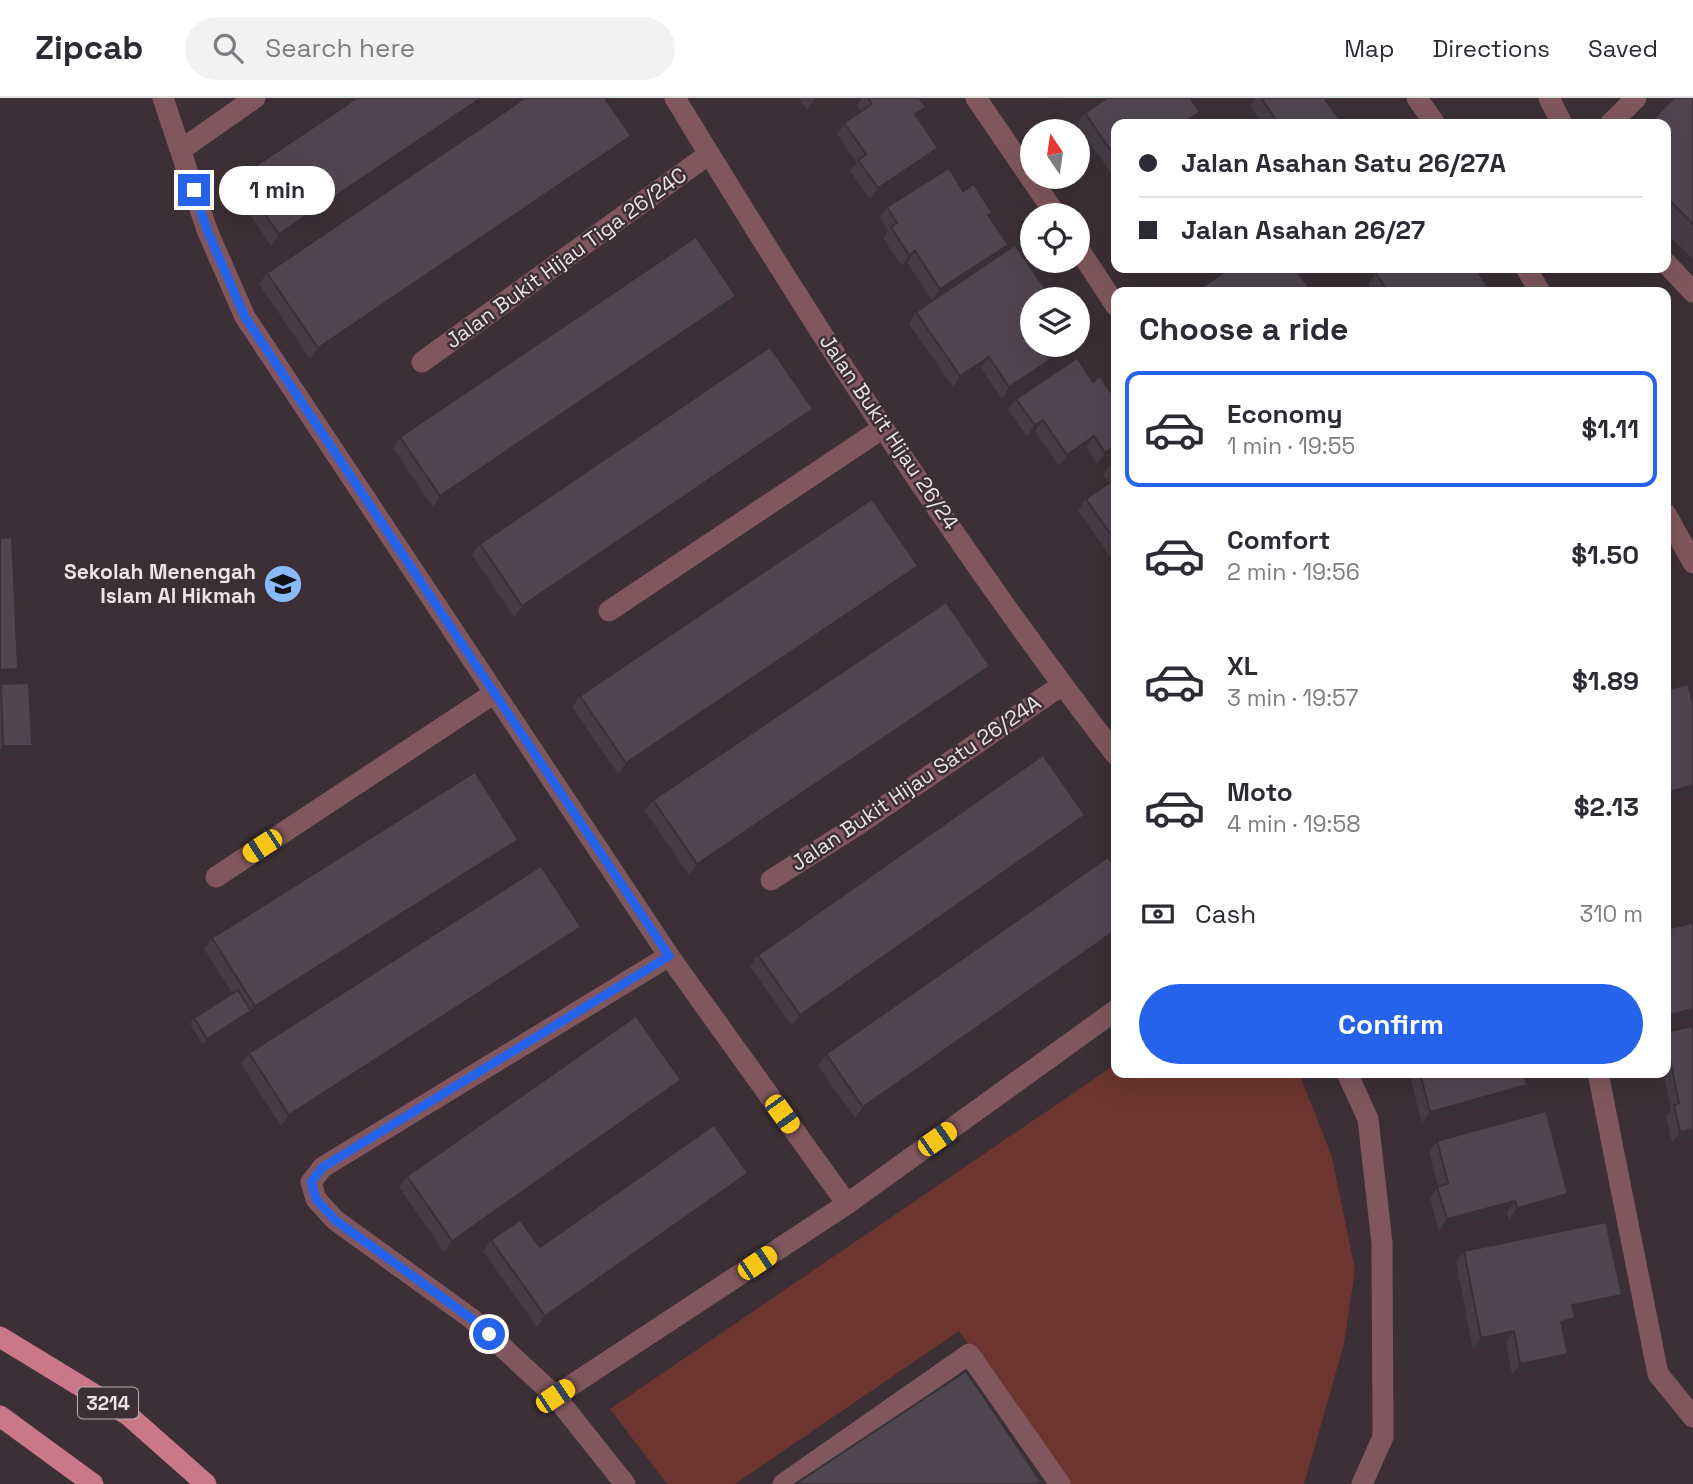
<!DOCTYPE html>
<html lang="en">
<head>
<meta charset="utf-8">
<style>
  :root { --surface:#fff; --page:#f2f2f3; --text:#2b2b33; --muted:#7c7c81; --line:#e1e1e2; --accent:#2563eb }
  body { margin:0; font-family:"Space Grotesk",sans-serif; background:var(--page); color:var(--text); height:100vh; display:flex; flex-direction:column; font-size:26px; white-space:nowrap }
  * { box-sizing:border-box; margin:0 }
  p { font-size:23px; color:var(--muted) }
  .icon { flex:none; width:38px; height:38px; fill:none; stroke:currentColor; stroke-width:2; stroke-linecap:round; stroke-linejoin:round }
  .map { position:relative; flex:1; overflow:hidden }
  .sheet { position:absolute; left:1111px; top:189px; width:560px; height:791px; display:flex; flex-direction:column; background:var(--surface); border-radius:14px; box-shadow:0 7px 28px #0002 }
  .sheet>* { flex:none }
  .guide { position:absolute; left:1111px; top:21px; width:560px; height:154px; border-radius:14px; box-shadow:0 7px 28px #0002; display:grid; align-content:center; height:154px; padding:0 28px; background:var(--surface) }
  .needle { width:46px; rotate:347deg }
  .controls { position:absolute; left:1020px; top:21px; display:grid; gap:14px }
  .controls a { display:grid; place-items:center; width:70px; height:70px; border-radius:50%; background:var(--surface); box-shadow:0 7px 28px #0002; font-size:35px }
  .end { position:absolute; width:32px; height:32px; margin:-16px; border:9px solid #2563eb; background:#fff; box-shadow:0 0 0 4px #fff }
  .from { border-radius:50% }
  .bubble { position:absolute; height:49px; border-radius:24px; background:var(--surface); box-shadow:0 7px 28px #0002; font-size:23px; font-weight:700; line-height:49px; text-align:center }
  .car { position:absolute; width:21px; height:42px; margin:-21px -10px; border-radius:9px; box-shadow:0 0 5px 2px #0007; background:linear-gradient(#f5c518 24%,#345 0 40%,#f5c518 0 76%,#345 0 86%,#f5c518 0) }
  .guide b { display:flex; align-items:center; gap:24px; height:66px; font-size:26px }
  .guide b+b { border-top:2px solid var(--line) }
  .guide i { width:18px; height:18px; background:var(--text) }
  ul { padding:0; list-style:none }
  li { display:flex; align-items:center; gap:21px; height:116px; margin:0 14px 10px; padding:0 14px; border:4px solid transparent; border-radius:14px }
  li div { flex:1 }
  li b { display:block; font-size:26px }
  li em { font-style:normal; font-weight:700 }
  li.active { border-color:var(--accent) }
  li>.icon { width:63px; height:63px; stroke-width:1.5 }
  h2 { padding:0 28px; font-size:32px; line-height:84px }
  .pay { display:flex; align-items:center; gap:18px; height:77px; padding:0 28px; font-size:26px }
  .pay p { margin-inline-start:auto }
  .cta { display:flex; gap:14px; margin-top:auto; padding:14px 28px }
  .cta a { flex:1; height:80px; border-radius:42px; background:var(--accent); color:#fff; font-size:28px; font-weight:700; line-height:80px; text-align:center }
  header { display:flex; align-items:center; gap:42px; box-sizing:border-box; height:98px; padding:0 35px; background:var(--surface); border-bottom:2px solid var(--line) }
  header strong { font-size:33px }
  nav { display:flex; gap:38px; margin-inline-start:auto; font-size:24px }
  .search { width:490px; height:63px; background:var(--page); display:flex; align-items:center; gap:18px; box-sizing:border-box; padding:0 24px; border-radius:38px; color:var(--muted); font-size:26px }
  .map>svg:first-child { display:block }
  .green { fill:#6c3530 }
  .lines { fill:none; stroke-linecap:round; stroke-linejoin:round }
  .minor { stroke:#80575e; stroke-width:21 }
  .major { stroke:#ca7888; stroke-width:21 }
  .wall { fill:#463c45 }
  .shaded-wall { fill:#393138 }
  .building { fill:#514650; stroke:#393138; stroke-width:2 }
  .route { stroke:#2563eb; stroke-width:9 }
  .labels { text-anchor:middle; stroke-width:5; stroke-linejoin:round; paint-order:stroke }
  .shield { fill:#3c2f35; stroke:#b8aeb2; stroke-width:2 }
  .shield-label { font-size:19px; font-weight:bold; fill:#ede4e8 }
  .street-label { font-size:21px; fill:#ede4e8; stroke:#3c2f35 }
  .poi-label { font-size:21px; font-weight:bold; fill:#ede4e8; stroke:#3c2f35; text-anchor:end }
</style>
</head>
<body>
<header>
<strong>Zipcab</strong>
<div class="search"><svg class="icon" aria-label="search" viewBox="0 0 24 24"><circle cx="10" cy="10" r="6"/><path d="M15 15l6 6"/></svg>Search here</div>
<nav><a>Map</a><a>Directions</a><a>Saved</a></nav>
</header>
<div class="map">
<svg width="1693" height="1386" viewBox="0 0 1693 1386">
  <rect width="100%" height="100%" fill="#3c2f35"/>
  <!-- green -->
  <polygon class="green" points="1116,966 1116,975 1299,975 1332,1059 1355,1172 1344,1246 1304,1386 1069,1386 959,1233 735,1386 667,1386 610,1311"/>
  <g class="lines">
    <!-- minor -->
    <g class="minor">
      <polyline points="163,0 207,132 245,219 669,858 847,1106"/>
      <path d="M675,0C812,225 955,449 1116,657"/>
      <polyline points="976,0 1056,117"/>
      <polyline points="1417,0 1435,26"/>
      <polyline points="1549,0 1562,26"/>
      <polyline points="1610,26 1636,0"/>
      <polyline points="182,51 255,0"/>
      <polyline points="1078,150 1116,208"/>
      <polyline points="1666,165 1693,194"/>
      <polyline points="1526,170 1540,194"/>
      <polyline points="422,264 709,56"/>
      <polyline points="1666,416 1693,465"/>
      <polyline points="609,513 883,330"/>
      <polyline points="216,779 493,596"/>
      <polyline points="771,782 856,728 1062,587"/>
      <polyline points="1347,975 1368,1021 1382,1145 1383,1339 1362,1386"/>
      <polyline points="1598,975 1658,1276 1693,1319"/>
      <polyline points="555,1298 847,1106 1116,912"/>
      <polyline points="625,1386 555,1298 472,1221 335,1122 316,1101 311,1084 323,1069 669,858"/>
      <polyline points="783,1386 969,1256 1060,1386"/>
    </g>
    <!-- major -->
    <g class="major">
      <polyline points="0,1239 128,1317 206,1386"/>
      <polyline points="0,1318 93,1386"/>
    </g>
  </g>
  <!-- wall -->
  <g class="wall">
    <polygon points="489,0 271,148 232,90 239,79"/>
    <polygon points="799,0 826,0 807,12"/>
    <polygon points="862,0 919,0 918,21 938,50 930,61 870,101 850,73 857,65 837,36 844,25 861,14 857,7"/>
    <polygon points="1256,0 1324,0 1343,26 1263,26 1250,8"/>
    <polygon points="1693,0 1693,161 1666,135 1666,26"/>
    <polygon points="1200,14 1192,25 1116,26 1116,76 1113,78 1077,26 1085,15"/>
    <polygon points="624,49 310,261 259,186 267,175"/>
    <polygon points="963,93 992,115 990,119 1008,147 1002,156 1046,192 1039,201 1032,247 1054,247 1044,253 1050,262 1042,273 1002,301 981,270 953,289 909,226 916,214 973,176 932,202 907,164 902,168 883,140 888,133 880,120 887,109"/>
    <polygon points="1376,175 1486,194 1373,194 1368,186"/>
    <polygon points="729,209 433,409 393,350 400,339"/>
    <polygon points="1077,260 1116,353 1097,366 1086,349 1059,368 1035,333 1027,338 1008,312 1016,301"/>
    <polygon points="813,311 805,323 514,519 472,457 480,446"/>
    <polygon points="1116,363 1116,467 1078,412 1086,401 1109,385 1103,377 1111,366"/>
    <polygon points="0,440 18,571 8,586 32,648 24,659 0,659"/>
    <polygon points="918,468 910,479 618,676 572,609 580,598"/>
    <polygon points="990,568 982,579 689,777 645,713 653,702"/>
    <polygon points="1077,728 792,928 750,868 758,857"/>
    <polygon points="510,753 203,947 190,926 194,920 233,896 204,851 212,840"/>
    <polygon points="1116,771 855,1020 818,968 826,956"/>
    <polygon points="581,829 573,840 281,1028 241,966 249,955"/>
    <polygon points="1693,928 1693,1041 1672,1045 1666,1018 1671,1011 1663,975 1666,975 1666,934"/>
    <polygon points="1409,975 1523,975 1527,987 1519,998 1422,1025"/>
    <polygon points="673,993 444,1154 399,1089 407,1078"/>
    <polygon points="1437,1043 1568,1096 1561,1107 1509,1122 1507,1114 1439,1133 1430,1100 1438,1088 1429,1054"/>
    <polygon points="740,1086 537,1229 483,1153 491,1142 540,1149"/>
    <polygon points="1464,1153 1614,1208 1574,1216 1567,1231 1563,1232 1568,1256 1560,1268 1512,1277 1506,1244 1473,1251 1456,1164"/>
  </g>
  <!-- shaded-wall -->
  <g class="shaded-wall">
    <polygon points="481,0 489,0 271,148 279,136"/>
    <polygon points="816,0 826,0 807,12 815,1"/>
    <polygon points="926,9 918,20 907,28 915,16"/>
    <polygon points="1200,14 1192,25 1190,26 1181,26"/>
    <polygon points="631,38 624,49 310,261 318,250"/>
    <polygon points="938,50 930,61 870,101 878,90"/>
    <polygon points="1008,147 1000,158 932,202 940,191"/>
    <polygon points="915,153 907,164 902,168 909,157"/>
    <polygon points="736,198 729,209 433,409 440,398"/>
    <polygon points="1045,247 1054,247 1033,260 1041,249"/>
    <polygon points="989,259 981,270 953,289 960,278"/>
    <polygon points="1050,262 1042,273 1002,301 1009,289"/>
    <polygon points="813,311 805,323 514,519 522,508"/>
    <polygon points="1043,322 1035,333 1027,338 1035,327"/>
    <polygon points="1094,338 1086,349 1059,368 1067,357"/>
    <polygon points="1116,347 1116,353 1097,366 1105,355"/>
    <polygon points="918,468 910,479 618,676 626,665"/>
    <polygon points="990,568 982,579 689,777 697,766"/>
    <polygon points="18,571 7,587 0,588 0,572"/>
    <polygon points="3,648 32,648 24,659 0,659 0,653"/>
    <polygon points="1693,687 1693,696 1666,704 1666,695"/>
    <polygon points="1085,717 1077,728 792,928 800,917"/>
    <polygon points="518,742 510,753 203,947 207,941 251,913 255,908"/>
    <polygon points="581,829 573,840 281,1028 289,1017"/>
    <polygon points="1116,832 1116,837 855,1020 863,1009"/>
    <polygon points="1693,911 1693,921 1666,927 1666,918"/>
    <polygon points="681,982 673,993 444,1154 452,1143"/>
    <polygon points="1527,987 1519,998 1422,1025 1430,1014"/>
    <polygon points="1693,1031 1693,1041 1672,1045 1680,1034"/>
    <polygon points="748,1075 740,1086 537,1229 545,1218"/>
    <polygon points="1568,1096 1561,1107 1509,1122 1517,1110"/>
    <polygon points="1515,1103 1507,1114 1439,1133 1447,1121"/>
    <polygon points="1622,1197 1614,1208 1564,1218 1572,1207"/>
    <polygon points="1575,1220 1567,1231 1553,1235 1561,1224"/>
    <polygon points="1514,1233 1506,1244 1473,1251 1481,1240"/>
    <polygon points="1568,1256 1560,1268 1512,1277 1520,1266"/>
  </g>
  <!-- building -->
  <g class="building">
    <polygon points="357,0 481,0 279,136 239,79"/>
    <polygon points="525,0 605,0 631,38 318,250 267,175"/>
    <polygon points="868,0 919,0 926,9 915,16 938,50 878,90 858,62 866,56 844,25 872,6"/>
    <polygon points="1107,0 1190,0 1200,14 1181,26 1116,26 1116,60 1085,15"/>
    <polygon points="1261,0 1324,0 1343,26 1279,26"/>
    <polygon points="1674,0 1693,0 1693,126 1666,99 1666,26 1648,26"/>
    <polygon points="949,70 963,93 974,86 992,115 988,117 1008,147 940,191 915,153 909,157 891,129 897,125 887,109"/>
    <polygon points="696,139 736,198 440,398 400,339"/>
    <polygon points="1015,147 1046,192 1037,198 1038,201 1032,201 1032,247 1045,247 1041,249 1050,262 1009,289 989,259 960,278 916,214"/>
    <polygon points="1231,170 1295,170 1312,194 1196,194 1196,193"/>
    <polygon points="1385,170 1476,170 1488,190 1482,194 1388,194 1376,175"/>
    <polygon points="770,249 813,311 522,508 480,446"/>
    <polygon points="1077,260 1093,284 1100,278 1116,302 1116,347 1105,355 1094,338 1067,357 1043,322 1035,327 1016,301"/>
    <polygon points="1116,363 1116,374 1111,366"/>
    <polygon points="1116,380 1116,444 1086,401"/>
    <polygon points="872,401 918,468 626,665 580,598"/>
    <polygon points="12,439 18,571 0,572 0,440"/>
    <polygon points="946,504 990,568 697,766 653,702"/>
    <polygon points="29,585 32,648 3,648 1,586"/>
    <polygon points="1688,586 1693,604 1693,687 1666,695 1666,592"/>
    <polygon points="1043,657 1085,717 800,917 758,857"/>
    <polygon points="475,674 518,742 255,908 212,840"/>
    <polygon points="1108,759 1116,771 1116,832 863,1009 826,956"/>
    <polygon points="541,768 581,829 289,1017 249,955"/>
    <polygon points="1693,825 1693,911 1666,918 1666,831"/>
    <polygon points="238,892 251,913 207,941 194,920"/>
    <polygon points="636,918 681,982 452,1143 407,1078"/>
    <polygon points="1693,928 1693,1031 1680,1034 1674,1007 1679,1005 1666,942 1666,934"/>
    <polygon points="1420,975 1523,975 1527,987 1430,1014"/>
    <polygon points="1546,1013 1568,1096 1517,1110 1515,1103 1447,1121 1437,1089 1448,1085 1437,1043"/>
    <polygon points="714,1027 748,1075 545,1218 491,1142 520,1122 540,1149"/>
    <polygon points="1606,1124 1622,1197 1572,1207 1575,1220 1561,1224 1568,1256 1520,1266 1514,1233 1481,1240 1464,1153"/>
    <polygon points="966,1273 1041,1384 1037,1386 795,1386"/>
  </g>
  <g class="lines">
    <!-- route -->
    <polyline class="route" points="194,92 207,132 245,219 669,858 323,1069 311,1084 316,1101 335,1122 472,1221 489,1236"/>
  </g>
  <!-- icons -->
  <defs>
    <g id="school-disc" transform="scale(2.0125)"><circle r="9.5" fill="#89bafc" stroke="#3c2f35"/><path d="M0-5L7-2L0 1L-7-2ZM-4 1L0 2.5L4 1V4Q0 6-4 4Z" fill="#111"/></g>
  </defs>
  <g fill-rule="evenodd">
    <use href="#school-disc" x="283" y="486"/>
  </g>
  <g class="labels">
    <!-- shield labels -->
    <rect class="shield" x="78" y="1289.5" width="60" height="31" rx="5"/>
    <g class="shield-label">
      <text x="108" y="1312">3214</text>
    </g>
    <!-- street labels -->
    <g class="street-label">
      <text transform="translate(566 160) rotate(-36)" y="7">Jalan Bukit Hijau Tiga 26/24C</text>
      <text transform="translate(889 334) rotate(56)" y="7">Jalan Bukit Hijau 26/24</text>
      <text transform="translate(916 685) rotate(-34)" y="7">Jalan Bukit Hijau Satu 26/24A</text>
    </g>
    <!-- poi labels -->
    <g class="poi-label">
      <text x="256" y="481">Sekolah Menengah<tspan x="256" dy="24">Islam Al Hikmah</tspan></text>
    </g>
  </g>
</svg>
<div class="controls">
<a><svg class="needle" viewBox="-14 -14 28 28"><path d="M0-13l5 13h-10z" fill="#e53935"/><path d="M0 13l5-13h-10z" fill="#7c7c81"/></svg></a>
<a><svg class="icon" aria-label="locate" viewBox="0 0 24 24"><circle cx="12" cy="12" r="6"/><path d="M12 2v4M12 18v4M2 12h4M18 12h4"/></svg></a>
<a><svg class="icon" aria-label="layers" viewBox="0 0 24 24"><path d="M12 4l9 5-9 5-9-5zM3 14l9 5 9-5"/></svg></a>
</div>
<i class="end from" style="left:489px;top:1236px"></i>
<i class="end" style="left:194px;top:92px"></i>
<div class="bubble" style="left:219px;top:68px;width:116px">1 min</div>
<i class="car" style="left:262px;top:748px;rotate:237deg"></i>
<i class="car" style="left:782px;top:1016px;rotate:144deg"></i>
<i class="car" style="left:937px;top:1041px;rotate:55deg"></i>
<i class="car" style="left:757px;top:1165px;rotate:56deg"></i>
<i class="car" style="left:555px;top:1298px;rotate:56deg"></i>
<div class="guide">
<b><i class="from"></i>Jalan Asahan Satu 26/27A</b>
<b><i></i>Jalan Asahan 26/27</b>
</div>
<section class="sheet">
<h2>Choose a ride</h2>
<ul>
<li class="active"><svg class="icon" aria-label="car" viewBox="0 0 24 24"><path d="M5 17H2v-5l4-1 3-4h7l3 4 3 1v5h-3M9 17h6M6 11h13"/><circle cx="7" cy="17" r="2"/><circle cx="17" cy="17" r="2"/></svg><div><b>Economy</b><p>1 min · 19:55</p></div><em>$1.11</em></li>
<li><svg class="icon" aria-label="car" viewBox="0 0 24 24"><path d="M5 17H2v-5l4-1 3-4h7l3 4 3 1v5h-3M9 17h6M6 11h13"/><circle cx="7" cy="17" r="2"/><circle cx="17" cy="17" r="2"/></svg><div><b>Comfort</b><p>2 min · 19:56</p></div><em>$1.50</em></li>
<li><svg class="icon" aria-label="car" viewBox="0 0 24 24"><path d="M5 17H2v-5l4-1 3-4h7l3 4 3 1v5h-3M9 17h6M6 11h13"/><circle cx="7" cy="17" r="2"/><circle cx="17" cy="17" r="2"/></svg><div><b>XL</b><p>3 min · 19:57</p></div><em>$1.89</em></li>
<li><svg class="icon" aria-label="car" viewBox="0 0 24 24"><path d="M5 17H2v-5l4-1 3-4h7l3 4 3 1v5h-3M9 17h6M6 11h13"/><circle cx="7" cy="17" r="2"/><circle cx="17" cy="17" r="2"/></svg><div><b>Moto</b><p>4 min · 19:58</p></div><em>$2.13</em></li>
</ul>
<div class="pay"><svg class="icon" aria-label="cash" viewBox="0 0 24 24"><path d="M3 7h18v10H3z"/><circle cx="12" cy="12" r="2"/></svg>Cash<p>310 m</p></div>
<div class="cta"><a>Confirm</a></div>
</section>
</div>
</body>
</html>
